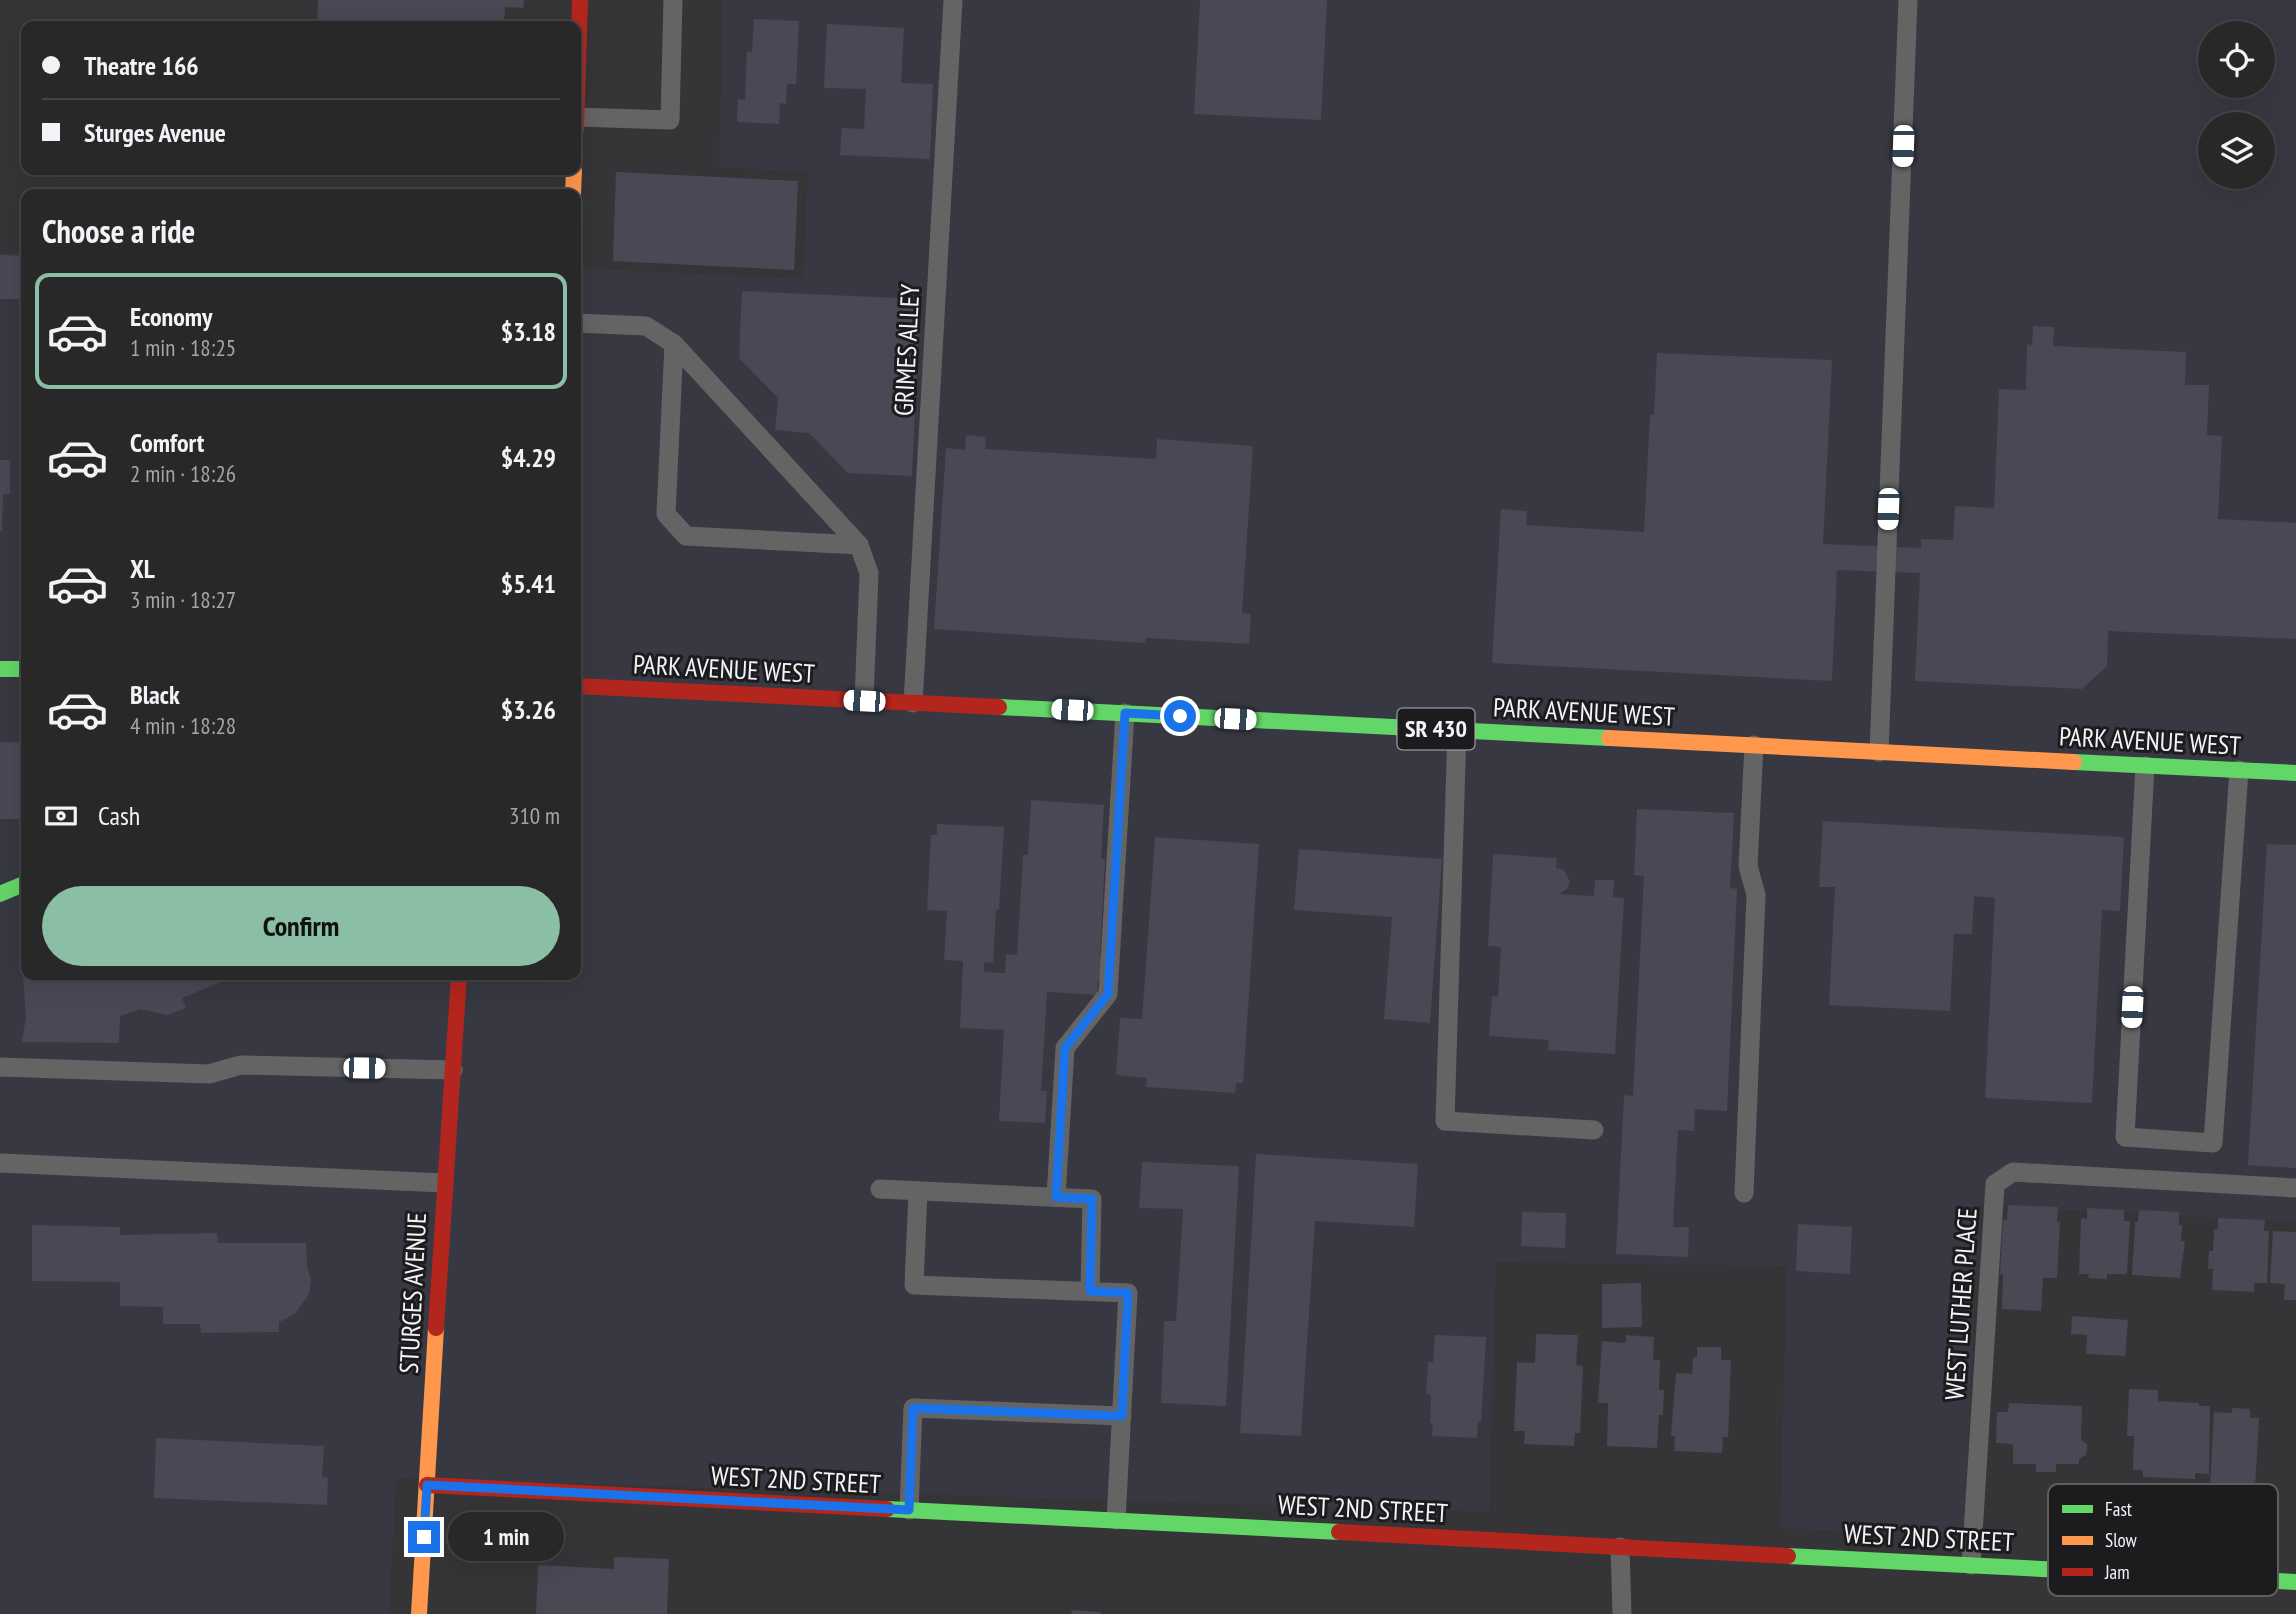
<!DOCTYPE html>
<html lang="en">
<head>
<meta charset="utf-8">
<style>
  :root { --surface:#282829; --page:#303031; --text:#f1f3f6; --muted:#a5a6a8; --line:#444446; --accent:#8abfa5 }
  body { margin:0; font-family:"PT Sans Narrow",sans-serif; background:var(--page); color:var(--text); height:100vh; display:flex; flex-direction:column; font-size:26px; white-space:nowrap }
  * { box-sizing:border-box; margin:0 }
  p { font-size:23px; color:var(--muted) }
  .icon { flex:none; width:38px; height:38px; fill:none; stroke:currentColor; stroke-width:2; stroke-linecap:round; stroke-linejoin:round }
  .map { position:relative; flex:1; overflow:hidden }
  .drawer { position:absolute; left:21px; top:189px; width:560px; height:791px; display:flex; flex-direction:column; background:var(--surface); border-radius:14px; box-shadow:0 7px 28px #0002,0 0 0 2px var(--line) }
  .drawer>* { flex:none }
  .banner { position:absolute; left:21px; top:21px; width:560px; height:154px; border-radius:14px; box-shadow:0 7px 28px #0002,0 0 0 2px var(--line); display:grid; align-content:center; height:154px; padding:0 21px; background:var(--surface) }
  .controls { position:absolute; left:2198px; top:21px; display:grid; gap:14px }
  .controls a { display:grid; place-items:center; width:77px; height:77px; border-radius:50%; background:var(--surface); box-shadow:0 7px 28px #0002,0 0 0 2px var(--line); font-size:35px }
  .end { position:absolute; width:32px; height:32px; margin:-16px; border:9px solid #1a73e8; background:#fff; box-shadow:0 0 0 4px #fff }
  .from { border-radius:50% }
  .bubble { position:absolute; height:49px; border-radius:24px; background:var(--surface); box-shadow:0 7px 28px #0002,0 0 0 2px var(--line); font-size:23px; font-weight:700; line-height:49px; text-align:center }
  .car { position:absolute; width:21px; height:42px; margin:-21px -10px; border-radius:9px; box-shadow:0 0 5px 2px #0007; background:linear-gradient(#fff 24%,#345 0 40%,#fff 0 76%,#345 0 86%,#fff 0) }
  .banner b { display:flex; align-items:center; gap:24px; height:66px; font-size:26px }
  .banner b+b { border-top:2px solid var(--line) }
  .banner i { width:18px; height:18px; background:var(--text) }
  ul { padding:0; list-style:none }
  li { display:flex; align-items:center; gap:21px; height:116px; margin:0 14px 10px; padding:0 7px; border:4px solid transparent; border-radius:14px }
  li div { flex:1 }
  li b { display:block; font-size:26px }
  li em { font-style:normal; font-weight:700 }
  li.on { border-color:var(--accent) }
  li>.icon { width:63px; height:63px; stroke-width:1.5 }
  h2 { padding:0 21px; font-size:32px; line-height:84px }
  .pay { display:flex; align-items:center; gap:18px; height:77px; padding:0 21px; font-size:26px }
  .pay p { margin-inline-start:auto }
  .cta { display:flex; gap:14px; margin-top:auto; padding:14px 21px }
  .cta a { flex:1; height:80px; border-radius:42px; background:var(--accent); color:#111; font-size:28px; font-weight:700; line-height:80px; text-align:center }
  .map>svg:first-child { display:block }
  .built { fill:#383842; fill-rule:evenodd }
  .building { fill:#494855 }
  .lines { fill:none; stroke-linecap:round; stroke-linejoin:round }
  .lane { stroke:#656464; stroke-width:19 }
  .fast { stroke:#63d668; stroke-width:16 }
  .slow { stroke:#ff974d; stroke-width:16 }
  .jam { stroke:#b3261e; stroke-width:16 }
  .route { stroke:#1a73e8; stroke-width:9 }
  .labels { text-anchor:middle; stroke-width:6; stroke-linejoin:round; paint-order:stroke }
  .shield { fill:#1c1c1e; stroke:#b2b3b6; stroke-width:2 }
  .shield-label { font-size:24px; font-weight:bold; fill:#f3f4f7 }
  .street-label { font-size:26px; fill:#f3f4f7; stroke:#1c1c1e }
  .key { fill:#1c1c1e; stroke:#5c5d5f; stroke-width:2 }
  .key-label { font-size:19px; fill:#f3f4f7 }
</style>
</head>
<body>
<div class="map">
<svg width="2296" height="1614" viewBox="0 0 2296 1614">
  <rect width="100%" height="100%" fill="#353537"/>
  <!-- built -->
  <path class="built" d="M723,0H2296V1222L1978,1205L1965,1537L1780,1528L1787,1266L1496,1262L1489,1512L396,1478L389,1614H0V253H26V975H576V268L803,279L808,172L719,167ZM2210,33H2263V86H2210ZM2210,124H2263V177H2210Z"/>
  <!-- building -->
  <g class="building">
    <polygon points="318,0 524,0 523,8 505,7 504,26 317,26"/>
    <polygon points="1200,0 1327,0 1321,120 1194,114"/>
    <polygon points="754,19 799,21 796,84 787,84 786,104 780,103 779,124 737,122 738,99 745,100 747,51 752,52"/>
    <polygon points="827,24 904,28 901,83 933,84 930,159 840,155 842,128 864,129 866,89 824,88"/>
    <polygon points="616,172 798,181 794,270 613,261"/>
    <polygon points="0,255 26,256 26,299 0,299"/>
    <polygon points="742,291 920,299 912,476 848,473 809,433 775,430 778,398 739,358"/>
    <polygon points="2033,326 2054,327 2053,346 2186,352 2185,385 2209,385 2207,435 2222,436 2218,519 2296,523 2296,639 2108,631 2107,666 2082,689 1915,681 1920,573 1837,570 1832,681 1492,663 1501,509 1527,511 1526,525 1644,532 1650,415 1654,415 1657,353 1832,360 1823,544 1921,548 1921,539 1953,540 1955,506 1994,508 1999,389 2026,390 2027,344 2032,345"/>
    <polygon points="966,435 986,437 985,449 1156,459 1157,439 1253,446 1242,613 1251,614 1249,644 1146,638 1145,643 934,629 946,448 965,450"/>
    <polygon points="0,460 10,460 10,494 3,494 2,531 0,531"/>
    <polygon points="0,742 26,743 26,819 0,819"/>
    <polygon points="1031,800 1104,805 1101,859 1105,859 1100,956 1103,956 1102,979 1098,979 1097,995 1047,992 1041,1091 1047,1091 1045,1123 999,1121 1004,1030 960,1028 963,961 944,960 947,911 927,910 931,835 937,835 937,824 1004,827 999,910 996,910 993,963 984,962 984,972 1005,973 1006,954 1017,955 1023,855 1028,855"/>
    <polygon points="1637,809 1734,813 1730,888 1737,889 1727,1111 1695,1109 1694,1131 1678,1130 1673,1227 1689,1227 1688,1257 1616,1254 1624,1095 1633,1096 1644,876 1634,875"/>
    <polygon points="1823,821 2124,837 2120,911 2102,910 2092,1103 1985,1098 1995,898 1974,896 1972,934 1954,934 1950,1011 1829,1005 1835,887 1819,887"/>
    <polygon points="1155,837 1259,844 1243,1083 1236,1083 1235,1093 1146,1087 1147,1078 1116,1075 1120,1018 1142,1019"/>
    <polygon points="2267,844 2296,845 2296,1168 2248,1165"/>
    <polygon points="1299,849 1442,859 1430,1023 1384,1019 1392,917 1294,910"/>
    <polygon points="1493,854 1557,858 1556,868 1564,870 1570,882 1567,889 1559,894 1594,896 1595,880 1614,880 1613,897 1624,898 1615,1054 1548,1050 1549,1040 1489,1036 1492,996 1498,997 1501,947 1488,946"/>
    <polygon points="20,934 26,934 26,975 238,975 182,998 186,1008 168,1015 140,1009 120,1016 119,1043 22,1042 26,1017"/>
    <polygon points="1256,1154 1418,1164 1414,1227 1315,1221 1301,1436 1240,1433"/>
    <polygon points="1142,1162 1239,1166 1226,1406 1161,1403 1164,1321 1176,1321 1183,1209 1139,1208"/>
    <polygon points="2008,1205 2058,1207 2057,1222 2060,1222 2057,1278 2043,1278 2041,1311 2002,1309 2003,1274 2000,1274 2003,1219 2007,1220"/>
    <polygon points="2087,1208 2124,1210 2124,1221 2130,1221 2127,1274 2107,1274 2107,1279 2088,1278 2089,1274 2079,1274 2081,1218 2087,1219"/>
    <polygon points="2139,1210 2179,1212 2179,1225 2182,1225 2181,1241 2185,1241 2180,1278 2132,1275 2135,1222 2138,1222"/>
    <polygon points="1522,1212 1566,1213 1565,1248 1521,1246"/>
    <polygon points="2218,1218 2265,1220 2264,1231 2269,1231 2267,1283 2254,1283 2254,1292 2212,1290 2213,1269 2208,1269 2209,1251 2213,1251 2214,1229 2218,1229"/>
    <polygon points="1798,1224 1852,1227 1850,1274 1796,1271"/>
    <polygon points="32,1225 120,1227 120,1235 217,1233 218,1243 306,1243 307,1265 311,1281 309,1294 295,1314 279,1322 279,1332 201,1333 200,1324 163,1324 163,1307 120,1306 120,1282 32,1281"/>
    <polygon points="2273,1231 2296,1232 2296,1300 2284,1300 2285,1284 2270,1283"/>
    <polygon points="1641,1283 1642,1327 1602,1328 1602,1284"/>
    <polygon points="2072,1316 2128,1320 2125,1356 2086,1354 2087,1335 2071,1334"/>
    <polygon points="1536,1334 1578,1335 1576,1365 1583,1366 1580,1433 1575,1433 1574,1446 1524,1444 1525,1431 1514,1431 1517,1362 1535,1363"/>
    <polygon points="1435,1335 1486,1337 1481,1422 1478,1421 1477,1438 1432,1436 1433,1423 1430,1423 1431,1395 1426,1394 1428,1362 1433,1362"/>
    <polygon points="1626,1335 1654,1337 1653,1360 1660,1360 1659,1390 1664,1390 1663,1415 1659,1415 1657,1448 1607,1446 1608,1403 1598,1403 1602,1341 1626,1343"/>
    <polygon points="1697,1347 1721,1347 1721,1360 1731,1360 1728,1437 1723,1437 1722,1453 1674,1451 1675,1436 1671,1436 1676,1373 1692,1374 1693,1357 1697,1357"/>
    <polygon points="2129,1389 2158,1390 2158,1401 2199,1403 2199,1406 2210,1406 2209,1474 2195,1473 2195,1479 2143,1477 2143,1470 2133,1470 2134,1436 2127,1436"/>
    <polygon points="2009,1403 2082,1406 2081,1440 2087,1444 2086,1455 2079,1459 2079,1464 2056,1464 2056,1472 2036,1472 2036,1464 2013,1464 2013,1444 1996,1443 1997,1412 2008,1412"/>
    <polygon points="2232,1408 2250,1409 2250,1418 2259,1418 2255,1489 2252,1489 2251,1503 2212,1501 2213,1488 2210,1488 2214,1412 2232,1413"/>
    <polygon points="156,1438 324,1446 322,1477 328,1478 327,1505 154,1498"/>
    <polygon points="614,1557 669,1559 667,1614 536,1614 538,1565 614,1569"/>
    <polygon points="1072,1610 1101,1612 1101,1614 1071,1614"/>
  </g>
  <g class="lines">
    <!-- lane -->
    <g class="lane">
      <polyline points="576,117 670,120 673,0"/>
      <polyline points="576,323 646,326 674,344 859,545 869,573 864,700"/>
      <polyline points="674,344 666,514 686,536 859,545"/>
      <polyline points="913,703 953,0"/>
      <polyline points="1457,730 1445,1121 1594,1130"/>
      <polyline points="1879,752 1908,0"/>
      <polyline points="2145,766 2125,1137 2213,1143 2239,770"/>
      <polyline points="0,1067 209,1074 241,1065 453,1070"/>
      <polyline points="0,1163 444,1183"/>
      <polyline points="880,1189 1092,1199 1090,1291"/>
      <polyline points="918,1191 914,1285 1128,1293 1116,1520"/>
      <polyline points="1744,1193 1756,895 1748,866 1754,745"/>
      <polyline points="1056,1197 1065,1048 1108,994 1125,713"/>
      <polyline points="909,1510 913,1408 1122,1416"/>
      <polyline points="1620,1547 1622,1614"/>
      <polyline points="1971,1565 1995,1184 2013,1172 2296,1188"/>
    </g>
    <!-- fast -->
    <g class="fast">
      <polyline points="0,669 26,669"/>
      <polyline points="999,707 1609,738"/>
      <polyline points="2074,762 2296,773"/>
      <polyline points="0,894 26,883"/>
      <polyline points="887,1509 1339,1532"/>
      <polyline points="1788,1556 2296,1582"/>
    </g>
    <!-- slow -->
    <g class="slow">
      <polyline points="573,194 574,170"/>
      <polyline points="1609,738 2074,762"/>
      <polyline points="419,1614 436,1328"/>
    </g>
    <!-- jam -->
    <g class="jam">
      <polyline points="576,129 580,0"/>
      <polyline points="576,686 999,707"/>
      <polyline points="436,1328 459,975"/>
      <polyline points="427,1485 887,1509"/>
      <polyline points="1339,1532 1788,1556"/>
    </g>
  </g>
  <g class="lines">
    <!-- route -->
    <polyline class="route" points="424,1537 427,1485 909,1510 913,1408 1122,1416 1128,1293 1090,1291 1092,1199 1056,1197 1065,1048 1108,994 1125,713 1180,716"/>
  </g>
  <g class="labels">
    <!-- shield labels -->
    <rect class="shield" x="1397.5" y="708.5" width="77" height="41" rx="5"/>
    <g class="shield-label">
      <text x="1436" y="737">SR 430</text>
    </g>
    <!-- street labels -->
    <g class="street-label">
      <text transform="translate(907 350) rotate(-87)" y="9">GRIMES ALLEY</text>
      <text transform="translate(724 669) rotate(3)" y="9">PARK AVENUE WEST</text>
      <text transform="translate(1584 712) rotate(3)" y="9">PARK AVENUE WEST</text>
      <text transform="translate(2150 741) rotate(3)" y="9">PARK AVENUE WEST</text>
      <text transform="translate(413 1293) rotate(-87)" y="9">STURGES AVENUE</text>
      <text transform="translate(1961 1304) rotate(-86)" y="9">WEST LUTHER PLACE</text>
      <text transform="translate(796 1480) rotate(3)" y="9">WEST 2ND STREET</text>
      <text transform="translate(1363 1509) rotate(3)" y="9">WEST 2ND STREET</text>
      <text transform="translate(1929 1538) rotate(3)" y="9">WEST 2ND STREET</text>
    </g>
  </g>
  <!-- legend -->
  <rect x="2048" y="1484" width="230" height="112" rx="10" class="key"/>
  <rect x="2062" y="1505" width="31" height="8" fill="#63d668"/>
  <rect x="2062" y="1536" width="31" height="9" fill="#ff974d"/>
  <rect x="2062" y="1568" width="31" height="8" fill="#b3261e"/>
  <g class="key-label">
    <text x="2105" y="1516">Fast</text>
    <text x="2105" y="1547">Slow</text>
    <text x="2105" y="1579">Jam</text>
  </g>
</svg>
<div class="controls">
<a><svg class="icon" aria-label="locate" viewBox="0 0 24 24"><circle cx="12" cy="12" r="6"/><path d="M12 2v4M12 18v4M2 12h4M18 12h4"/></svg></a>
<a><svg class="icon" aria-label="layers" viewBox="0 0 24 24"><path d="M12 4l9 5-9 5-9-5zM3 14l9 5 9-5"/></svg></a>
</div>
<i class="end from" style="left:1180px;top:716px"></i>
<i class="end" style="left:424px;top:1537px"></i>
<div class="bubble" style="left:448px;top:1512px;width:116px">1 min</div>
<i class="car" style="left:1903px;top:146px;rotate:182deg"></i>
<i class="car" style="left:1888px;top:509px;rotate:182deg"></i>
<i class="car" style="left:864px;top:701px;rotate:273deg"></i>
<i class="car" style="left:1072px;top:710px;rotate:273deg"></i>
<i class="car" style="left:1235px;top:719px;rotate:93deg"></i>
<i class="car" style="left:2132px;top:1007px;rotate:183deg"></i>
<i class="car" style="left:364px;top:1068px;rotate:91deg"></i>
<div class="banner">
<b><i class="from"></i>Theatre 166</b>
<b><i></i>Sturges Avenue</b>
</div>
<section class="drawer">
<h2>Choose a ride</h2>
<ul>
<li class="on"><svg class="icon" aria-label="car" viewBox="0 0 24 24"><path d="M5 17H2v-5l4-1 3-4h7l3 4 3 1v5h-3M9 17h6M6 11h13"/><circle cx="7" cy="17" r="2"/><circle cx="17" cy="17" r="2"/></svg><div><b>Economy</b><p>1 min · 18:25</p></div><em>$3.18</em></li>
<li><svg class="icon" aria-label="car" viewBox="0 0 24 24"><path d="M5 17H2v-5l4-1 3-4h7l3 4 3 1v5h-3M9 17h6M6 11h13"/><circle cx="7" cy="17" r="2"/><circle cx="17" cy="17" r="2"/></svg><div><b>Comfort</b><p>2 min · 18:26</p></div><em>$4.29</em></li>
<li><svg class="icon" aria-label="car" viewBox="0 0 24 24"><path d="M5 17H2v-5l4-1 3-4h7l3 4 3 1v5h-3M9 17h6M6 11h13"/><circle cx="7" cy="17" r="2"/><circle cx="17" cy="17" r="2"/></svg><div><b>XL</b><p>3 min · 18:27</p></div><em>$5.41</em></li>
<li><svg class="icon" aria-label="car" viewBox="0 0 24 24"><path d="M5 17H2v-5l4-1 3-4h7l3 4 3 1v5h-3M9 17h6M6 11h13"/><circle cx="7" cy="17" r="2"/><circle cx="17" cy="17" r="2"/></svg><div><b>Black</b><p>4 min · 18:28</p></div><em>$3.26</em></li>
</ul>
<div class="pay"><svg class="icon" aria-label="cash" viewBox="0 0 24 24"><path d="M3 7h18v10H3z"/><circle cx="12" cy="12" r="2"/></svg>Cash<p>310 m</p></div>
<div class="cta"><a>Confirm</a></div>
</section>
</div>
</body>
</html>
